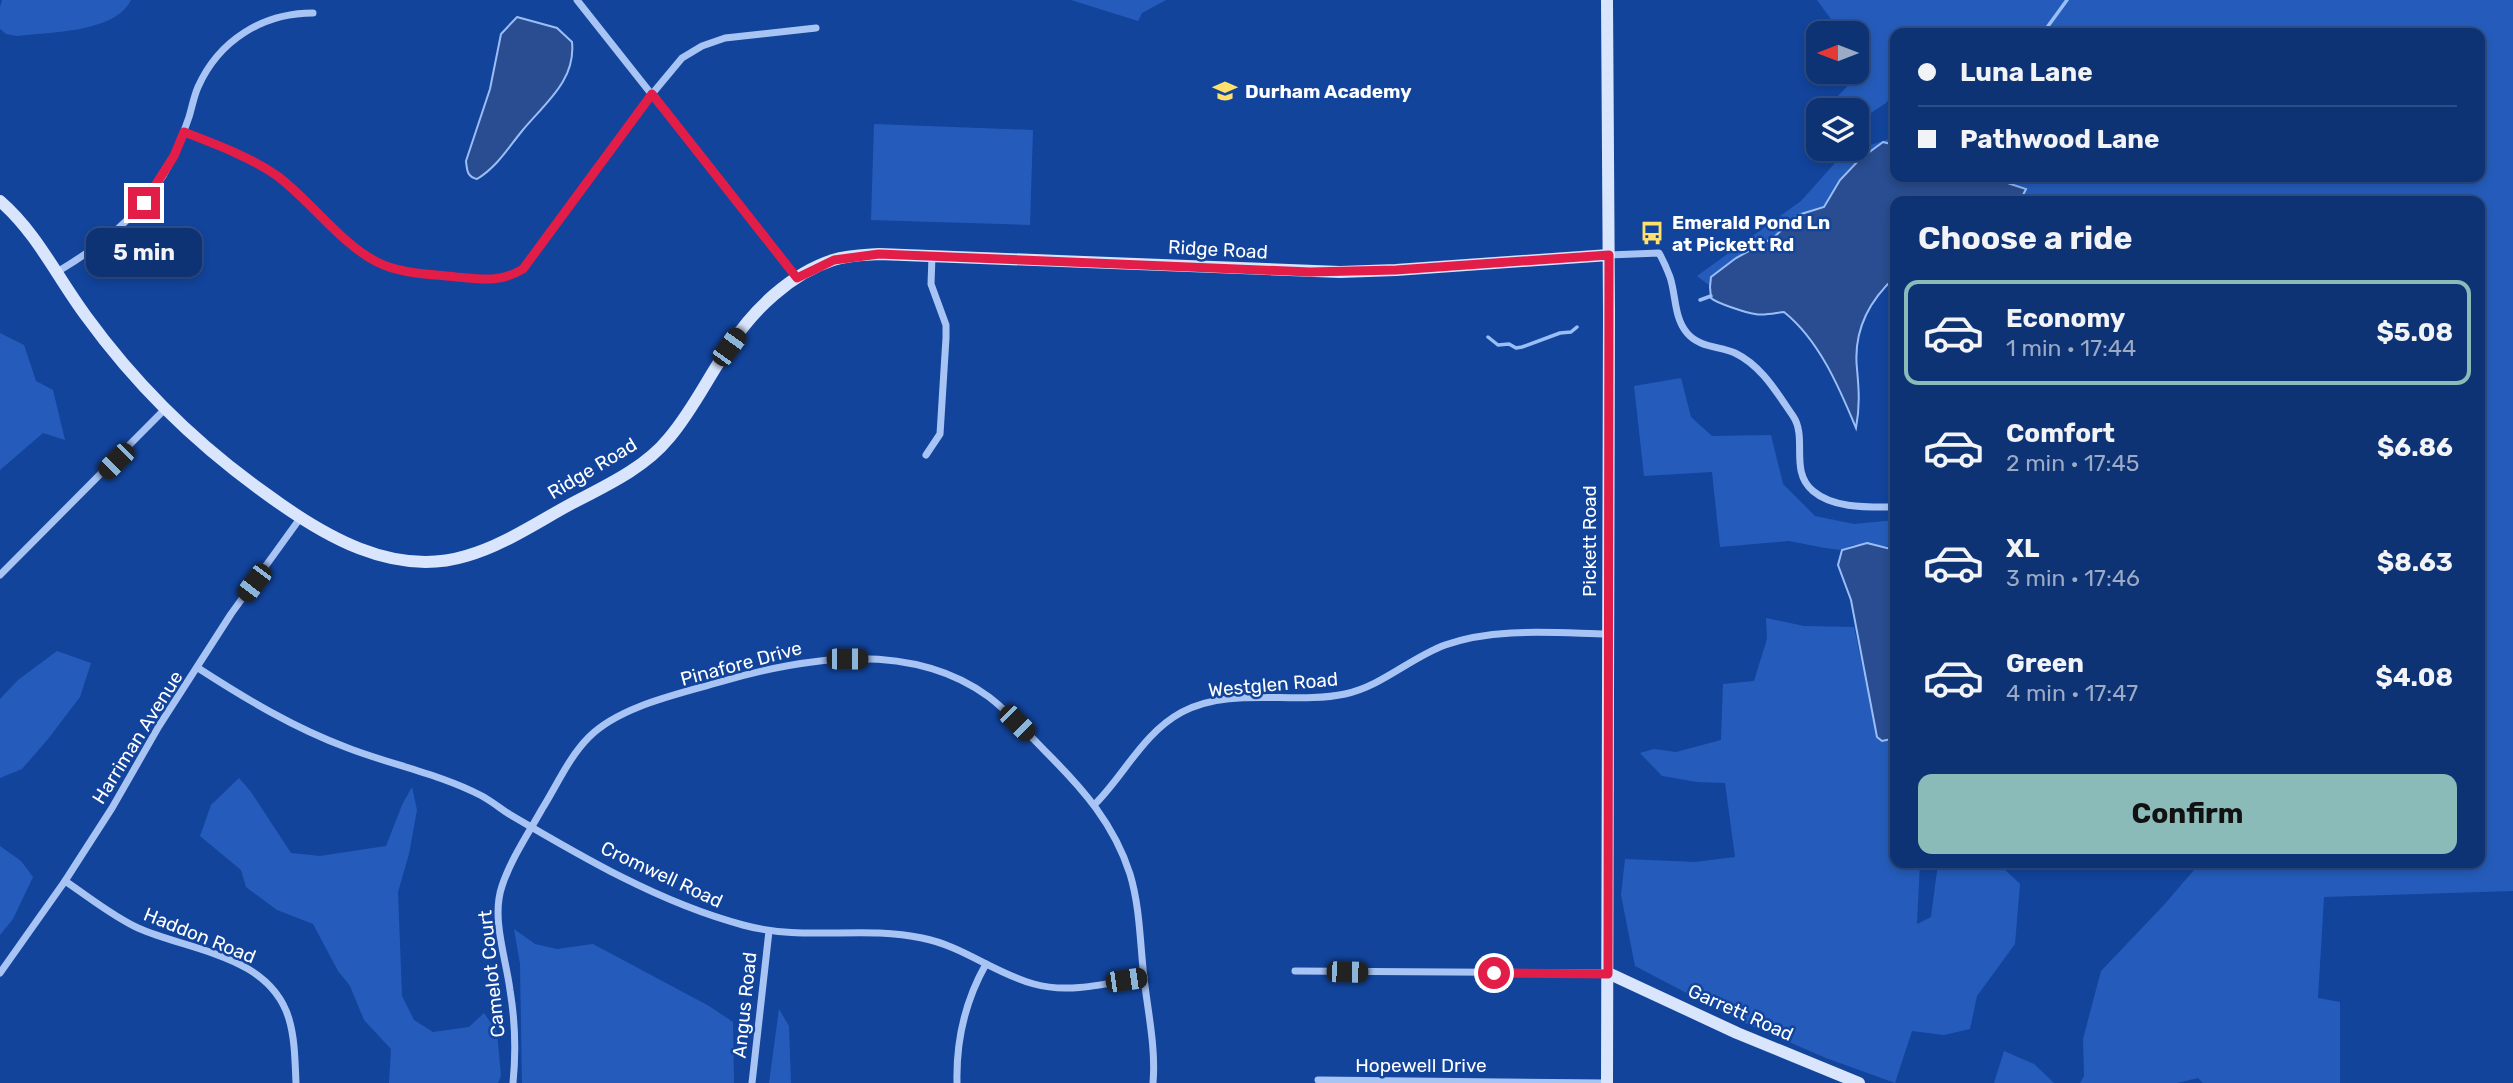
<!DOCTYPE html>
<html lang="en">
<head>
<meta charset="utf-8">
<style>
  :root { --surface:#0e3375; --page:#173b7a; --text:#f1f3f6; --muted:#9baac5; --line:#2e4e87; --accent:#8bbbb9 }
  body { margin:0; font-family:Rubik,sans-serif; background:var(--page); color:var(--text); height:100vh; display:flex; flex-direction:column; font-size:26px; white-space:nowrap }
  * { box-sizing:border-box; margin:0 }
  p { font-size:23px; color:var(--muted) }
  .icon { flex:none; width:38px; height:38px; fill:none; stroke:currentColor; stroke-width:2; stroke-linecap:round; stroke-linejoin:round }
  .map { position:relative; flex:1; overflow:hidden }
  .sheet { position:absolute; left:1890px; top:196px; width:595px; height:672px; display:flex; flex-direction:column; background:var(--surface); border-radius:14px; box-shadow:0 4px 10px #0003,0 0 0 2px var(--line) }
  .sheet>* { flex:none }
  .banner { position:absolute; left:1890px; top:28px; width:595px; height:154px; border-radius:14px; box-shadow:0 4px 10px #0003,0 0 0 2px var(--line); display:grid; align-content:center; height:154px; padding:0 28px; background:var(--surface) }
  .needle { width:46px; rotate:270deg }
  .buttons { position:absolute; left:1806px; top:21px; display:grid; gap:14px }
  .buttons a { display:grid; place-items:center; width:63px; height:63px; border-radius:14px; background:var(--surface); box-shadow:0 4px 10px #0003,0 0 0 2px var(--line); font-size:35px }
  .end { position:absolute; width:32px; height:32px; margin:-16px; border:9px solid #e11d48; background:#fff; box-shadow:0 0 0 4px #fff }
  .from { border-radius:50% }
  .bubble { position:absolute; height:49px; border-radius:14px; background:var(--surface); box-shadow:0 4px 10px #0003,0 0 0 2px var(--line); font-size:23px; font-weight:700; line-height:49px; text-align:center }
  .car { position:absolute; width:21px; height:42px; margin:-21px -10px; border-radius:9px; box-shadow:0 0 5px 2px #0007; background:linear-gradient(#222 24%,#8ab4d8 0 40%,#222 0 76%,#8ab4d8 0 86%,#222 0) }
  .banner b { display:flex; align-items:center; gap:24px; height:66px; font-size:26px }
  .banner b+b { border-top:2px solid var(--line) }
  .banner i { width:18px; height:18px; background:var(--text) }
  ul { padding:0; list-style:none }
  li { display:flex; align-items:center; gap:21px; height:105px; margin:0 14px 10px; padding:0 14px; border:4px solid transparent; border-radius:14px }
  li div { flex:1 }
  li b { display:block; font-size:26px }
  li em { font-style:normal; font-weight:700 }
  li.on { border-color:var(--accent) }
  li>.icon { width:63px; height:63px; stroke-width:1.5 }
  h2 { padding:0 28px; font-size:32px; line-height:84px }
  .action { display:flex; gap:14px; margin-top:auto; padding:14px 28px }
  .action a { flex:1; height:80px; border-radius:14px; background:var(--accent); color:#111; font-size:28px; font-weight:700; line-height:80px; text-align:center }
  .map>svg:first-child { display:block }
  .green { fill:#255cbb }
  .water { fill:#294d90; stroke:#9abef7; stroke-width:2 }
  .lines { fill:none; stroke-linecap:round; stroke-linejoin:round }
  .stream { stroke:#9abef7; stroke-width:3.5 }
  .street { stroke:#a8c4f4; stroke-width:7 }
  .secondary { stroke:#d8e5fd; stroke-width:12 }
  .route { stroke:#e11d48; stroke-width:9 }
  .labels { text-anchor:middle; stroke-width:5; stroke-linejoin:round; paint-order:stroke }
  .poi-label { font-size:19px; font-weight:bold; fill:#fff; stroke:#12449c; text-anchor:start }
  .street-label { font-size:19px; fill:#fff; stroke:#12449c }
</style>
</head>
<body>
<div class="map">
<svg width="2513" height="1083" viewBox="0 0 2513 1083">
  <rect width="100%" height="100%" fill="#12449c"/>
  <!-- green -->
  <g class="green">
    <path d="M2,0H131C115,33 49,32 17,36L6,34L0,29V7Z"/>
    <polygon points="1071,0 1166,0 1142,13 1138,21"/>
    <polygon points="1817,0 2513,0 2513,891 2324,897 2318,998 2340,1002 2340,1083 2203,1083 2198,1078 2177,1083 2080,1083 2084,1076 2083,1039 2101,971 2163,906 2200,863 2480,863 2480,201 2019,201 1988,177 2480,177 2480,33 1895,33 1895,92 1886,103 1857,122 1857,110 1825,110 1854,79 1860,59 1857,55 1857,33 1841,33"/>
    <polygon points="874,124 1033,130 1030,225 871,220"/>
    <polygon points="1895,137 1895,146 1840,180 1824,207 1798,215 1773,239 1736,258 1710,286 1697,276 1801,201 1843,154"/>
    <polygon points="0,333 24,345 36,381 53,390 65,440 43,433 0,470"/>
    <polygon points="1681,378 1691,417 1712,436 1771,435 1783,484 1815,516 1854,524 1895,520 1895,550 1887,546 1853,545 1842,550 1825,548 1789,541 1720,547 1712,472 1644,476 1634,386"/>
    <polygon points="1766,618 1804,626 1854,627 1877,735 1895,732 1895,863 1920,863 1917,924 1931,917 1938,863 1998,863 2020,884 2015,944 1977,996 1970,1029 1944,1035 1912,1031 1895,1083 1826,1058 1738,1020 1635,966 1621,895 1625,859 1695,862 1735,857 1725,783 1697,782 1662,776 1640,753 1654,749 1676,752 1721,740 1723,684 1754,681 1767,639"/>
    <polygon points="57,651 91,663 80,697 48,739 22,769 0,778 0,699 18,680"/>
    <polygon points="239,778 251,792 291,853 320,856 386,846 402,805 412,787 417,810 409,854 398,892 402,996 414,1020 433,1032 469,1027 484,1013 497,1032 501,1076 498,1083 389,1083 391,1049 364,1020 350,986 338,971 313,924 277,910 246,887 241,870 200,836 211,805"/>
    <polygon points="0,846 21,861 33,877 13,919 0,935"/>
    <polygon points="514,929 535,944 557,949 593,944 709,1006 733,1022 734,1083 522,1083 520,964"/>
    <polygon points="779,1009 789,1026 791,1083 769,1083"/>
    <polygon points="2004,1051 2034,1064 2054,1083 1994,1083"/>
  </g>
  <!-- water -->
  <g class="water">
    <path d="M517,17L557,28L572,42C576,81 544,104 522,131C508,148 497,167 477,179C467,177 467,170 466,161L490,89L501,34Z"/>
    <path d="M1883,142L1895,145V177H1989L2026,189L2020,201H1895V277C1869,301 1853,332 1857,369C1859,390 1860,407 1856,428C1839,387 1819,340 1784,312C1775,313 1764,316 1755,314C1747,313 1716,303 1711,298L1710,287L1711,277L1736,258L1773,238L1798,215L1824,207L1840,180L1860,159Z"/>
    <polygon points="1867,543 1895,550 1895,733 1891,739 1882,741 1877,737 1851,600 1838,565 1842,550"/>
  </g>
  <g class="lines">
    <!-- stream -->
    <g class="stream">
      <polyline points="2043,33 2067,0"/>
      <polyline points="1700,300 1711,296"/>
      <polyline points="1488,337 1498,345 1509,344 1516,348 1522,347 1560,333 1571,332 1577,327"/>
    </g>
    <!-- street -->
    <g class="street">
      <polyline points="577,0 797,278"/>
      <path d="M184,132C215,144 248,156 276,175C310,199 341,244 377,262C400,274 431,274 456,277C481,279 500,283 523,269L652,94L682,58L702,46L725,38L816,28"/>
      <path d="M1609,255L1659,253C1663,260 1667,269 1670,277C1676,295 1674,318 1687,333C1700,348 1719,346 1735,353C1762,366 1777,393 1793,416C1808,438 1789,471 1813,491C1834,509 1869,507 1895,507"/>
      <path d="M57,272C99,247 137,218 163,176C174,158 182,138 189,117C192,107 194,96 198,87C219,40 263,13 313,13"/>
      <polyline points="926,455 940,434 946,338 946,325 931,284 932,256"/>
      <polyline points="0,575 164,410"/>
      <path d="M198,668C246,699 294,728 348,748C392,765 440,774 482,796C491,801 500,808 509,814C582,857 660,903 743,925C805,942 861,925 922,938C963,946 994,973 1034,984C1069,994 1109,983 1144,977"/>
      <path d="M1095,804C1125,774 1143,733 1182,712C1231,686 1293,705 1345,694C1382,686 1410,658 1445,645C1495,627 1555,633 1608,634"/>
      <path d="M65,881C89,897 112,916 138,928C190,951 270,955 289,1019C295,1039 295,1062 296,1083"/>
      <polyline points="1295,971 1608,973"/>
      <polyline points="0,973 65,881 112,808 159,726 231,614 301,517"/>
      <polyline points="1318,1080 1607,1083"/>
      <path d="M513,1083C516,1053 515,1020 510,990C506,958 491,918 502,886C511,859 528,834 542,809C557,785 569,757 589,737C620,706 679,694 720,682C805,657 912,640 989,697C1010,713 1028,734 1047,753C1083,789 1114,824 1130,874C1140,907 1140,943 1144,978C1148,1013 1156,1048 1153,1083"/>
      <polyline points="752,1083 769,931"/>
      <path d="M957,1083C956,1040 965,1001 986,964"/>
    </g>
    <!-- secondary -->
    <g class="secondary">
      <polyline points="1607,0 1609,311 1607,1083"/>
      <path d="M0,201C37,233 57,277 86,316C136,385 195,443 265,493C322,535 393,578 466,556C502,546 536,523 569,505C603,487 644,469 669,438C693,410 708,377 729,347C753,310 790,274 833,260C848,255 864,255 879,254L1340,272L1396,270L1609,255"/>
      <polyline points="1608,973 1737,1033 1859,1083"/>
    </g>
  </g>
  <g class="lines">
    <!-- route -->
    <path class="route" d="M144,203L174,156L184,132C215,144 248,156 276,175C310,200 341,244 377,262C400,274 431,274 456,277C481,279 500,283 523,269L652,94L797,278L834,260L879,254L1310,272L1396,270L1609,255L1608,974L1494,973"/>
  </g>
  <!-- icons -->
  <defs>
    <g id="school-bare" transform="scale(1.89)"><path d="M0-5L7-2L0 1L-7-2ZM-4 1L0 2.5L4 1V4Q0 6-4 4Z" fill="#ffe06b" stroke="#12449c" stroke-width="2.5" paint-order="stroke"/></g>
    <g id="bus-bare" transform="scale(1.89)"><path d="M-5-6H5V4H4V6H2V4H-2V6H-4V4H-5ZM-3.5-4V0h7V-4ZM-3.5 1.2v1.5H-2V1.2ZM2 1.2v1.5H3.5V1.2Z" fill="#ffe06b" stroke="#12449c" stroke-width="2.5" paint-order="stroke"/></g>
  </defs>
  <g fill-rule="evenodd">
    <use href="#school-bare" x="1225" y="91"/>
    <use href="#bus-bare" x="1652" y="233"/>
  </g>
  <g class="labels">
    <!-- poi labels -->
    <g class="poi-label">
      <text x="1245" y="98">Durham Academy</text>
      <text x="1672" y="229">Emerald Pond Ln<tspan x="1672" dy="22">at Pickett Rd</tspan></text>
    </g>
    <!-- street labels -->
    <g class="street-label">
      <text transform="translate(1218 249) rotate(3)" y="7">Ridge Road</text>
      <text transform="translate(592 468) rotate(-31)" y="7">Ridge Road</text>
      <text transform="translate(1589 541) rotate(-90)" y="7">Pickett Road</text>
      <text transform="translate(741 663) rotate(-15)" y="7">Pinafore Drive</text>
      <text transform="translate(1273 684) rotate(-5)" y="7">Westglen Road</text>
      <text transform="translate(137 737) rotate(-58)" y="7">Harriman Avenue</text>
      <text transform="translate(662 874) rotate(25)" y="7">Cromwell Road</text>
      <text transform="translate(200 935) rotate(22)" y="7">Haddon Road</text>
      <text transform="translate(491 974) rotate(-96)" y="7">Camelot Court</text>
      <text transform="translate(744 1005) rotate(-84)" y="7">Angus Road</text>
      <text transform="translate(1741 1012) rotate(24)" y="7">Garrett Road</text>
      <text x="1421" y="1072">Hopewell Drive</text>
    </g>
  </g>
</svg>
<div class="buttons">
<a><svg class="needle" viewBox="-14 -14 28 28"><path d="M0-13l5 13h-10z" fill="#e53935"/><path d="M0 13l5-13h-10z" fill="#9baac5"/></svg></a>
<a><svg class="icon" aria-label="layers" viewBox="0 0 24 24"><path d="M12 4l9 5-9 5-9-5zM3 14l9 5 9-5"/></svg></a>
</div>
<i class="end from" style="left:1494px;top:973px"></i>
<i class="end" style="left:144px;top:203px"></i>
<div class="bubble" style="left:86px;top:228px;width:116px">5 min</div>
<i class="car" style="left:729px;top:347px;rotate:36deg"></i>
<i class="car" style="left:116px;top:461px;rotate:225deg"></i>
<i class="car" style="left:254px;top:583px;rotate:217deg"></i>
<i class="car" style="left:847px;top:659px;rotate:90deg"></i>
<i class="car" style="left:1017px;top:723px;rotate:135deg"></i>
<i class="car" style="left:1347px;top:972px;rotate:91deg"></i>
<i class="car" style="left:1126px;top:980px;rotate:82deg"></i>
<div class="banner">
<b><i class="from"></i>Luna Lane</b>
<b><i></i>Pathwood Lane</b>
</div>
<section class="sheet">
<h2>Choose a ride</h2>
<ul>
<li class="on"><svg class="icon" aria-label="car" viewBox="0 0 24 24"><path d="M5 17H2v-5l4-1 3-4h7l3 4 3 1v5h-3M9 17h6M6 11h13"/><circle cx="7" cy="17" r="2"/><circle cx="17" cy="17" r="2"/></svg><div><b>Economy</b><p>1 min · 17:44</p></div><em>$5.08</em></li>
<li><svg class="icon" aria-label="car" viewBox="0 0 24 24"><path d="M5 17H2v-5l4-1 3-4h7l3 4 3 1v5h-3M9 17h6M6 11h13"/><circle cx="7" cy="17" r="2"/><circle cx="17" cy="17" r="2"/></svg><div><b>Comfort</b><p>2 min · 17:45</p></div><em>$6.86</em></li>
<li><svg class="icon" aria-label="car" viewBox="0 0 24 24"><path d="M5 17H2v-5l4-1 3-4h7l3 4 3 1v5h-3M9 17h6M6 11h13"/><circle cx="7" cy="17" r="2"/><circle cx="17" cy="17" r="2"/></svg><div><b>XL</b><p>3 min · 17:46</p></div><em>$8.63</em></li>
<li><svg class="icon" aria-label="car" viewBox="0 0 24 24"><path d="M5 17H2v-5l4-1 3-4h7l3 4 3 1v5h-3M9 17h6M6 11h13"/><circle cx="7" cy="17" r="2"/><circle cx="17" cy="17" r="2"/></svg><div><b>Green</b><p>4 min · 17:47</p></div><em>$4.08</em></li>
</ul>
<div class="action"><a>Confirm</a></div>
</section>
</div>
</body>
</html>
